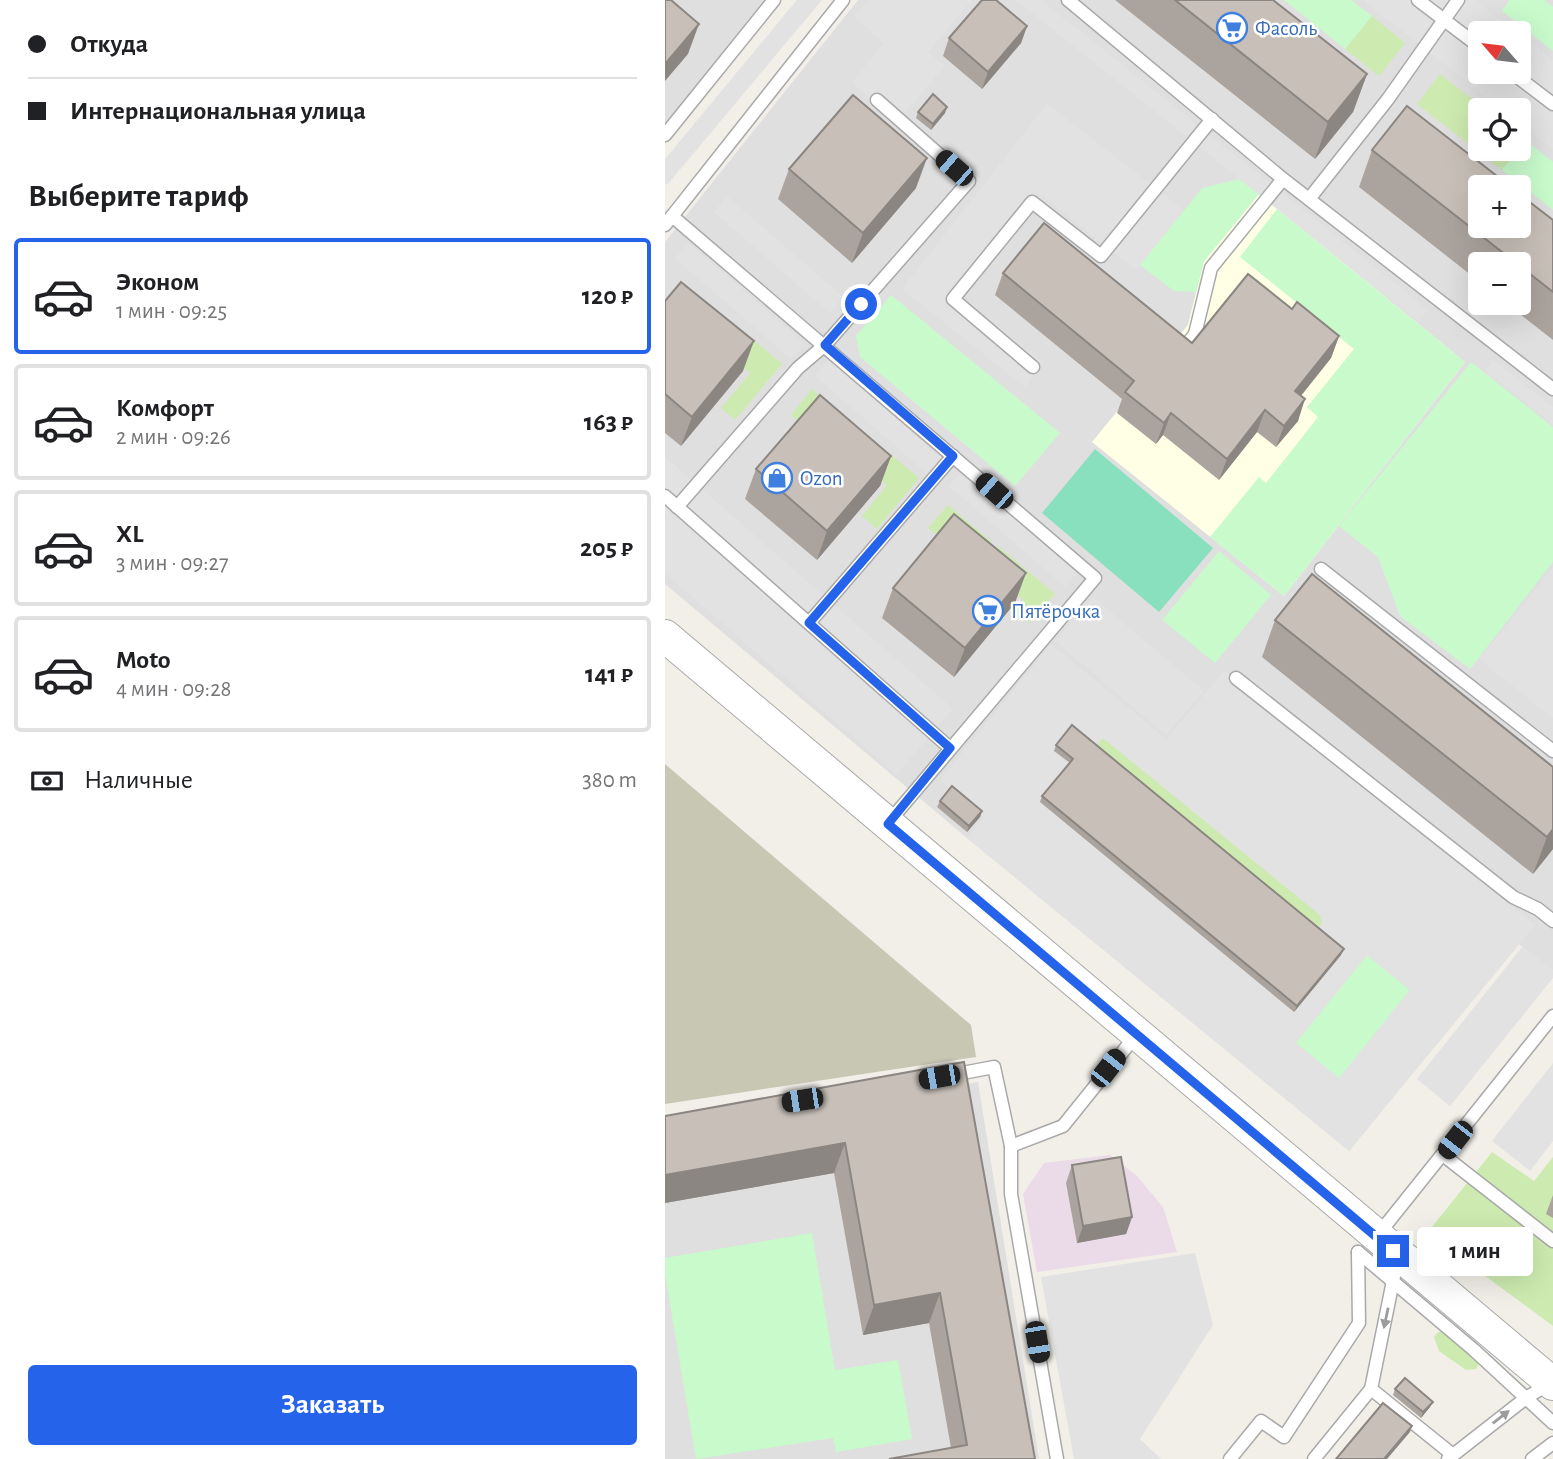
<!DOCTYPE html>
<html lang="ru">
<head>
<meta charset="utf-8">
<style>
  :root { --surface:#fff; --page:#f6f6f6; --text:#202124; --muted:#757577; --line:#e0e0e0; --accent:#2563eb }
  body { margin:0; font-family:"Alegreya Sans",sans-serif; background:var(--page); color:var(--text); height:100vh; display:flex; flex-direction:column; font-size:26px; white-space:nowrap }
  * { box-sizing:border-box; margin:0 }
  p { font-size:23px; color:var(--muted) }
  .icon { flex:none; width:38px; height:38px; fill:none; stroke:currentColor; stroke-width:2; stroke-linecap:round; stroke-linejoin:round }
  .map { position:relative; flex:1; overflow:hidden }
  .drawer { display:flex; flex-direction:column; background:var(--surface); width:665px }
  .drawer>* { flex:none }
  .hud { display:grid; align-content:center; height:154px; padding:0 28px; background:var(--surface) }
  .needle { width:46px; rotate:298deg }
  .fabs { position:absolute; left:803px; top:21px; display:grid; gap:14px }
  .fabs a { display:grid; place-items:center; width:63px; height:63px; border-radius:7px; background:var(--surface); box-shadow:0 7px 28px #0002; font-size:35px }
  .end { position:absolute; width:32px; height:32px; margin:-16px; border:9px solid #2563eb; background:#fff; box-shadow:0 0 0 4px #fff }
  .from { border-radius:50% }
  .bubble { position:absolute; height:49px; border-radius:7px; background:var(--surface); box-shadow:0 7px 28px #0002; font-size:23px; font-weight:700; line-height:49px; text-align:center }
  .car { position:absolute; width:21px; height:42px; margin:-21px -10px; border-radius:9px; box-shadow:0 0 5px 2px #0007; background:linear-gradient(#222 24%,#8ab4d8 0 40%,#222 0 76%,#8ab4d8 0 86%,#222 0) }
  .hud b { display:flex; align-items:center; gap:24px; height:66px; font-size:26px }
  .hud b+b { border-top:2px solid var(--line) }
  .hud i { width:18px; height:18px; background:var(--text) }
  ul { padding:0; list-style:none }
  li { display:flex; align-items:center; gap:21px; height:116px; margin:0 14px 10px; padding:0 14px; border:4px solid var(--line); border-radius:7px }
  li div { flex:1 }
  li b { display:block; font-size:26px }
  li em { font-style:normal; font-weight:700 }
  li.current { border-color:var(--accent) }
  li>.icon { width:63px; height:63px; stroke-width:1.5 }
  h2 { padding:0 28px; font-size:32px; line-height:84px }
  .pay { display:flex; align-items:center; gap:18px; height:77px; padding:0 28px; font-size:26px }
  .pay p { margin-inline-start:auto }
  .action { display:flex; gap:14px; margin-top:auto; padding:14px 28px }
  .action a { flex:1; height:80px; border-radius:7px; background:var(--accent); color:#fff; font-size:28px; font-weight:700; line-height:80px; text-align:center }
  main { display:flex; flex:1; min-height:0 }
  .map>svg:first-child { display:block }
  .residential { fill:#e0dfdf; fill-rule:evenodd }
  .industrial { fill:#ebdbe8 }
  .education { fill:#ffffe5 }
  .construction { fill:#c7c7b4 }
  .grass { fill:#cdebb0 }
  .park { fill:#c8facc }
  .pitch { fill:#88e0be }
  .parking { fill:#e2e2e2; fill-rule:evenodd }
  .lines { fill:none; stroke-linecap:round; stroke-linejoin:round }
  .service-casing { stroke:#a9a9a9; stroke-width:15 }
  .tertiary-casing { stroke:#a9a9a9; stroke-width:34 }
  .service { stroke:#fff; stroke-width:12 }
  .tertiary { stroke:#fff; stroke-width:32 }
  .wall { fill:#aba49e }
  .shaded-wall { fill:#8b8681 }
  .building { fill:#c7bfb8; stroke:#8b8681; stroke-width:2 }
  .oneway { fill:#9c9c9c }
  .route { stroke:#2563eb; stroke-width:9 }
  .labels { text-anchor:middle; stroke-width:5; stroke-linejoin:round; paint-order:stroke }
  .shop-label { font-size:21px; fill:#366cbe; stroke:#fff; text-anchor:start }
</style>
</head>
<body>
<main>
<section class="drawer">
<div class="hud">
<b><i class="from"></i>Откуда</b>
<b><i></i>Интернациональная улица</b>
</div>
<h2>Выберите тариф</h2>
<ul>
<li class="current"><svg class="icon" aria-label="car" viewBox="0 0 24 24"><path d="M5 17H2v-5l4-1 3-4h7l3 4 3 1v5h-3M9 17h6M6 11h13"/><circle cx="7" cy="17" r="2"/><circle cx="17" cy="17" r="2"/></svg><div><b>Эконом</b><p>1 мин · 09:25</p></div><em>120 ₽</em></li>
<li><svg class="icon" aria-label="car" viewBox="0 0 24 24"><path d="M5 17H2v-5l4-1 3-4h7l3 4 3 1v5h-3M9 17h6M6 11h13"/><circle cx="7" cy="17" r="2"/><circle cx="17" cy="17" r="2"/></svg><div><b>Комфорт</b><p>2 мин · 09:26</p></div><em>163 ₽</em></li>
<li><svg class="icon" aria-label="car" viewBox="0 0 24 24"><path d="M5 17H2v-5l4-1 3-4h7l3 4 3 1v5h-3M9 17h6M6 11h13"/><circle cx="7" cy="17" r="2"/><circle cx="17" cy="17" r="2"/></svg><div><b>XL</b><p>3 мин · 09:27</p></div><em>205 ₽</em></li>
<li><svg class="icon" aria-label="car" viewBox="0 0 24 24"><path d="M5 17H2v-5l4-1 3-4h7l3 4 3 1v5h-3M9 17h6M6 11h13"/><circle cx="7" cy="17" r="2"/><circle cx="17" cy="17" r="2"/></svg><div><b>Moto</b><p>4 мин · 09:28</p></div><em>141 ₽</em></li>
</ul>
<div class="pay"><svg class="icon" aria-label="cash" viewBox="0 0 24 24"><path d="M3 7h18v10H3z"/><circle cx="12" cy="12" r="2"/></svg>Наличные<p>380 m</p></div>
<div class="action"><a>Заказать</a></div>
</section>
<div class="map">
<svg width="888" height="1459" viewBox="0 0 888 1459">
  <rect width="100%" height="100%" fill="#f2efe9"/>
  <!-- residential -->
  <g class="residential">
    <polygon points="0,0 105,0 0,130"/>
    <path d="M193,0H888V971L854,944L684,1151L302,838L0,584V242ZM816,33H854V72H816ZM816,110H854V149H816ZM816,187H854V226H816ZM539,261L619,596L428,442L523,325ZM816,264H854V303H816Z"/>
    <polygon points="313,1082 374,1459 0,1459 0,1132"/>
  </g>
  <!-- industrial -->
  <polygon class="industrial" points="445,1155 471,1175 498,1207 512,1252 372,1272 358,1194 379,1163"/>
  <!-- education -->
  <polygon class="education" points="594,194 800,362 619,596 427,442 523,325 539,261"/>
  <!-- construction -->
  <polygon class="construction" points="0,764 306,1025 311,1057 0,1104"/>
  <!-- grass -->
  <g class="grass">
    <polygon points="707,16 740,43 714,76 680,49"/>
    <polygon points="775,74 821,110 816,110 816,149 854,149 854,136 861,141 837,170 752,104"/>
    <polygon points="65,320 117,364 70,420 56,408 85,373 47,341"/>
    <polygon points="147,389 190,426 138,426 126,415"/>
    <polygon points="205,437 254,478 212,529 197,516 222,485 189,457"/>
    <polygon points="283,505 327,542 312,560 275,538 263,528"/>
    <polygon points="333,546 390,594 365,623 350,611 358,600 317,565"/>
    <polygon points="437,737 655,915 657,923 650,933 427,750"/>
    <polygon points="827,1152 869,1181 888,1157 888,1326 762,1233"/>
    <polygon points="778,1330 813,1356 814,1363 811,1369 801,1370 774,1351 769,1337 772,1333"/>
  </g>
  <!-- park -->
  <g class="park">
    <polygon points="619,0 686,0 707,16 680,49"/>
    <polygon points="845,0 879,0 888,7 888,51 837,11"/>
    <polygon points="861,141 888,162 888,210 837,170"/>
    <polygon points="574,179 594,194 539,261 531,292 509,291 475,265 537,188"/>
    <polygon points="612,209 800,362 619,596 545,537 594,477 601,483 653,417 642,407 689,349 575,257"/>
    <polygon points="226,295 395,433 350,486 195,357 191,336"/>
    <polygon points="806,362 888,427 888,562 805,669 735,616 713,557 674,526"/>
    <polygon points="554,551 606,595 550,663 497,620"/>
    <polygon points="702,955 745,990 674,1079 630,1043"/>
    <polygon points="147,1233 170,1370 233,1360 247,1439 171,1452 168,1438 31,1459 0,1274 0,1258"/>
  </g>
  <!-- pitch -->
  <polygon class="pitch" points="430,449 548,548 494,612 377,513"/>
  <!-- parking -->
  <g class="parking">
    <polygon points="132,0 157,0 2,185 0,183 0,159"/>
    <polygon points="202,0 307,0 263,52 280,66 232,122 187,82 219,43 188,16"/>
    <polygon points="351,0 376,0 763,310 753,322"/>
    <polygon points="698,0 810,0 853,33 816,33 816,72 854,72 854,34 888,60 888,149 854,123 854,110 838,110"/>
    <polygon points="382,104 519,210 471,270 370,190 289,291 378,363 360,387 237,289"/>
    <polygon points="62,196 178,297 165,313 49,212"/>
    <polygon points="24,243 140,344 126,359 10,258"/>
    <polygon points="164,360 280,461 266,477 150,376"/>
    <polygon points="828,360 888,407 888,425 820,371"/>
    <polygon points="0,457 288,709 231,775 0,573"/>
    <polygon points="298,470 414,571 400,587 284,486"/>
    <polygon points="888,567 888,718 814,659"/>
    <polygon points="428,597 539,691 501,735 390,641"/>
    <path d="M386,644L501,739L560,670L870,925L684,1151L302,838L319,817L275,780ZM438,738L655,915L657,923L650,933L406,765L427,750ZM702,955L745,990L674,1078L631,1043Z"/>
    <polygon points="858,946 888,971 888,978 785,1106 752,1079"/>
    <polygon points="888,1063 888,1141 865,1171 827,1141"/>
    <polygon points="530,1253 548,1325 475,1439 496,1459 409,1459 376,1277"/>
  </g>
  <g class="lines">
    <!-- service casing -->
    <g class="service-casing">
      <g id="service">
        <polyline points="403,0 618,179 888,389"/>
        <polyline points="753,0 816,48"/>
        <polyline points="846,72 888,104"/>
        <polyline points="0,135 109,0"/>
        <polyline points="644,199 723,99 793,0"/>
        <polyline points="7,216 430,578 223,823"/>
        <polyline points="0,225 178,0"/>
        <polyline points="516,352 530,334 546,268 618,179"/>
        <polyline points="368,367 288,299 367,202 436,256 547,119"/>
        <polyline points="0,496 285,748"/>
        <polyline points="12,507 133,368 160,345 304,181 212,100"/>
        <polyline points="656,569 888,751"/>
        <polyline points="144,623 288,456"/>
        <polyline points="571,678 848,897 873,909 888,921"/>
        <polyline points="287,1075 329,1067 346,1146 398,1126 472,1034"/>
        <polyline points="346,1146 346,1194 392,1459"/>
        <polyline points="778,1155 888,1241"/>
        <polyline points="712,1236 888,1016"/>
        <polyline points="693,1252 809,1350 888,1423"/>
        <polyline points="729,1276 706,1389 788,1455"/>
        <polyline points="565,1459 596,1421 619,1437 694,1323 693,1252"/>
        <polyline points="649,1459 706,1389"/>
        <polyline points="783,1459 861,1398 885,1383"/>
        <polyline points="867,1459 888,1443"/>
      </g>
    </g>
    <!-- tertiary casing -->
    <g class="tertiary-casing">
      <polyline id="tertiary" points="0,636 888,1384"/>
    </g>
    <!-- service -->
    <use href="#service" class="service"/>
    <!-- tertiary -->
    <use href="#tertiary" class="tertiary"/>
  </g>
  <!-- wall -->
  <g class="wall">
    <polygon points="450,0 608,0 702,74 688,112 650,159"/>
    <polygon points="362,26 356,43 317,89 278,56 284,38"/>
    <polygon points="253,112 280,113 266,130 251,118"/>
    <polygon points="707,150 888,220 888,340 841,303 854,303 854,264 816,264 816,283 694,187"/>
    <polygon points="124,169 251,188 187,263 113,199"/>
    <polygon points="338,273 527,343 627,309 674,336 666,358 636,396 633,421 611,447 592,432 554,480 498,435 491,444 452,413 457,399 330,295"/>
    <polygon points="0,301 78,371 16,446 0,433"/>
    <polygon points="226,456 215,486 152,560 80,499 91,469"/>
    <polygon points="228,588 350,603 289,677 217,618"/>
    <polygon points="610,620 888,767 888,849 868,874 597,657"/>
    <polygon points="391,745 676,955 629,1012 375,802 377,796 405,763 389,751"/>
    <polygon points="275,801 317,811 315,817 302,832 272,807"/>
    <polygon points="299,1062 370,1459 286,1448 264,1323 198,1335 169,1173 0,1203"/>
    <polygon points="407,1165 467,1217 461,1234 412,1243 401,1183"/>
    <polygon points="888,1195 888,1218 881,1214"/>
    <polygon points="730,1389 765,1407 756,1418 728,1395"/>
  </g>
  <!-- shaded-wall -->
  <g class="shaded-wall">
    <polygon points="34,24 23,54 0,81 0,64"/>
    <polygon points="362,26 356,43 317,89 323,72"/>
    <polygon points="702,74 688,112 650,159 663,122"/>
    <polygon points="282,107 280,113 266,130 268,124"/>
    <polygon points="262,158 251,188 187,263 198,233"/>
    <polygon points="674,336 666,358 622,413 630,391"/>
    <polygon points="89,341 78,371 16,446 27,417"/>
    <polygon points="640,399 633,421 611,447 619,426"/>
    <polygon points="600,410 592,432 554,480 562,459"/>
    <polygon points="506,413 498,435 491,444 499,423"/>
    <polygon points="226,456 215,486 152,560 162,531"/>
    <polygon points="361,573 350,603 289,677 300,648"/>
    <polygon points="317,811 315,817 302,832 304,826"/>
    <polygon points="888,829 888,849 868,874 882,837"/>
    <polygon points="679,949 676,955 629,1012 632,1006"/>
    <polygon points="180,1143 169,1173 0,1203 0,1175"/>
    <polygon points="467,1217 461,1234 412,1243 418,1226"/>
    <polygon points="275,1293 264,1323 198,1335 209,1305"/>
    <polygon points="768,1402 765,1407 756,1418 758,1412"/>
    <polygon points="747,1426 745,1432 722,1459 719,1459"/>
  </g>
  <!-- building -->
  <g class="building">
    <polygon points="0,0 6,0 34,24 0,64"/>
    <polygon points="317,0 331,0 362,26 323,72 284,38"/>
    <polygon points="510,0 608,0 702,74 663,122"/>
    <polygon points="268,94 282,107 268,124 253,112"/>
    <polygon points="188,95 262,158 198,233 124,169"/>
    <polygon points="742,106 846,187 816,187 816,226 854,226 854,194 888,220 888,292 707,150"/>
    <polygon points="379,223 527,343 583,274 627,309 632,302 674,336 630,391 640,399 619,426 600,410 562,459 506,413 499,423 460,392 469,381 338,273"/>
    <polygon points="16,282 89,341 27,417 0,394 0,301"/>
    <polygon points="155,395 226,456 162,531 91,469"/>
    <polygon points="289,514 361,573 300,648 228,588"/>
    <polygon points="647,574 888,767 888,829 882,837 610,620"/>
    <polygon points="407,725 679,949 632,1006 377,796 408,759 391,745"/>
    <polygon points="287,786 317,811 304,826 275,801"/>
    <polygon points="299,1062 370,1459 224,1459 302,1445 275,1293 209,1305 180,1143 0,1175 0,1116"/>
    <polygon points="456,1157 467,1217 418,1226 407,1165"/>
    <polygon points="740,1378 768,1402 758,1412 730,1389"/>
    <polygon points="718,1403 747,1426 719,1459 671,1459"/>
  </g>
  <!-- one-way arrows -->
  <defs><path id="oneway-solid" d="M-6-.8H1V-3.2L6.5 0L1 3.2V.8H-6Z" transform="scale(1.75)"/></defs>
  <g class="oneway">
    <use href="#oneway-solid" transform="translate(721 1318) rotate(102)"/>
    <use href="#oneway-solid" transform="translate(836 1417) rotate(-38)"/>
  </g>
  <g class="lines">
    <!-- route -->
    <polyline class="route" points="196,304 160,345 288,456 144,623 285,748 223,824 728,1251"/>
  </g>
  <!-- icons -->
  <defs>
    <g id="supermarket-ring" transform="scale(1.575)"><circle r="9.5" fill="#fff" stroke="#3f7fe0" stroke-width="1.5"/><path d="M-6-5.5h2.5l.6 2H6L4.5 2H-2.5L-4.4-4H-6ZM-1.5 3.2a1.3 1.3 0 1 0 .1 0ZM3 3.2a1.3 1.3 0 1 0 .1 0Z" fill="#3f7fe0"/></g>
    <g id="shop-ring" transform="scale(1.575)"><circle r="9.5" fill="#fff" stroke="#3f7fe0" stroke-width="1.5"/><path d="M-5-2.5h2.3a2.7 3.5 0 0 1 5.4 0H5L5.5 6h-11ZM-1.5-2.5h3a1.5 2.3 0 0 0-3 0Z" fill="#3f7fe0"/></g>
  </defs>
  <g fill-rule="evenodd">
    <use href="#supermarket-ring" x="567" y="28"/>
    <use href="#shop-ring" x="112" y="478"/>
    <use href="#supermarket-ring" x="323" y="611"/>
  </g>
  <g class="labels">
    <!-- shop labels -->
    <g class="shop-label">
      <text x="590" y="35">Фасоль</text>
      <text x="135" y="485">Ozon</text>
      <text x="346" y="618">Пятёрочка</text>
    </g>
  </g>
</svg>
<div class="fabs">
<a><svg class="needle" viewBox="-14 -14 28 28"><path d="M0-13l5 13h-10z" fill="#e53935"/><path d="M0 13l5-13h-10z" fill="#757577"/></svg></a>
<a><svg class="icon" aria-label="locate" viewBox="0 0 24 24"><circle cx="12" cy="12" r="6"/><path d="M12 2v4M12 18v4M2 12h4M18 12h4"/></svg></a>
<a>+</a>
<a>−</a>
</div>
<i class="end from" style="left:196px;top:304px"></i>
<i class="end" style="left:728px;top:1251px"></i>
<div class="bubble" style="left:752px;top:1227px;width:116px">1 мин</div>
<i class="car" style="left:289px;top:168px;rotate:311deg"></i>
<i class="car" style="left:329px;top:491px;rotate:311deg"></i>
<i class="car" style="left:443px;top:1068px;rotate:38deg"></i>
<i class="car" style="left:274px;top:1077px;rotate:260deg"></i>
<i class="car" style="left:137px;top:1100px;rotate:261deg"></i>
<i class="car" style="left:790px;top:1140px;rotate:218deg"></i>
<i class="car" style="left:372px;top:1342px;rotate:170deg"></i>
</div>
</main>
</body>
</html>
